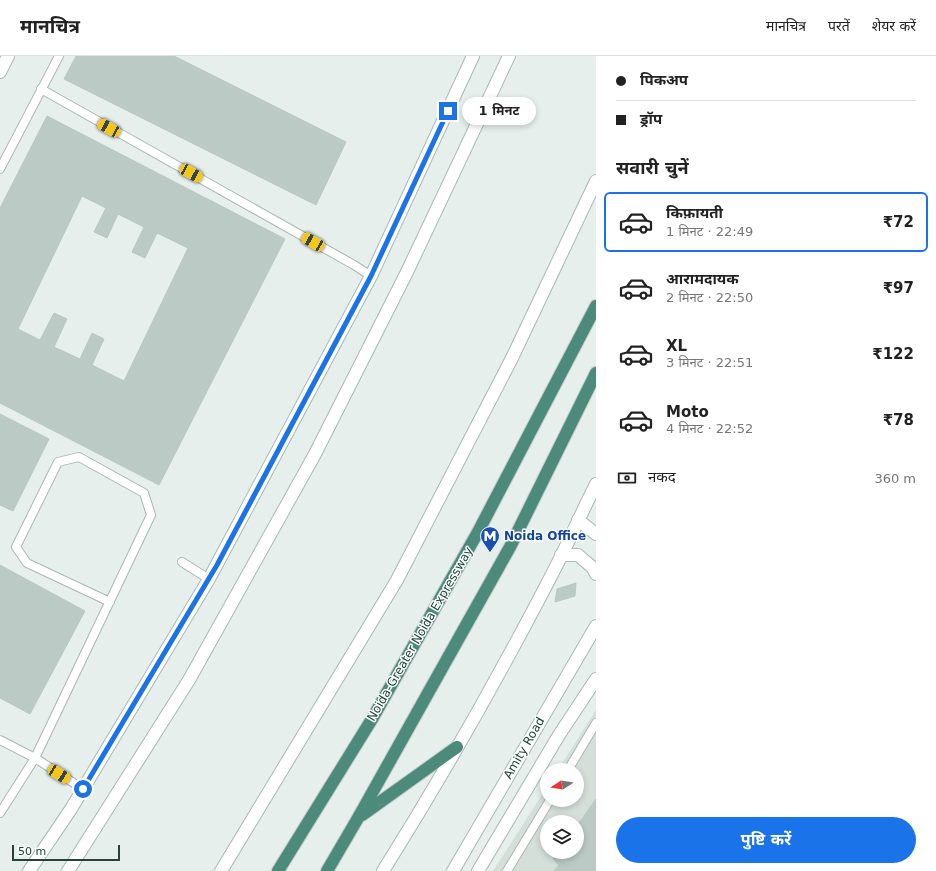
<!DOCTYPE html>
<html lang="hi">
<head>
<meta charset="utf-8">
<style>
  :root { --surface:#fff; --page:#f2f2f2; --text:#222; --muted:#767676; --line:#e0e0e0; --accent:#1a73e8 }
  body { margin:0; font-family:"DejaVu Sans","Noto Sans Devanagari",sans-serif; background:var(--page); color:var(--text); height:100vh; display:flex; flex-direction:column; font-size:15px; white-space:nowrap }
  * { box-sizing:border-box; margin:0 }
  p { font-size:13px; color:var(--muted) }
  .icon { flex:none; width:22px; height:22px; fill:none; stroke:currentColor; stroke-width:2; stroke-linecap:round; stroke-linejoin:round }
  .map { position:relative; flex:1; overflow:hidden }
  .side { display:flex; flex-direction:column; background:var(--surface); width:340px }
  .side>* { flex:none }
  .banner { display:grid; align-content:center; height:88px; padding:0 20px; background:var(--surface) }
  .needle { width:26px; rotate:258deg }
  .fabs { position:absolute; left:540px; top:707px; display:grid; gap:8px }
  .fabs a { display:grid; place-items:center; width:44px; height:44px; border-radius:50%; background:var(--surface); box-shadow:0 2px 6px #0003; font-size:20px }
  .scale { position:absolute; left:12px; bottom:10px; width:108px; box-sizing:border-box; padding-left:4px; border:2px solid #24423a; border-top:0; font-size:11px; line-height:14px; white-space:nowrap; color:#24423a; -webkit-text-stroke:3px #f7fbf9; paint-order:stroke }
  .end { position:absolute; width:18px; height:18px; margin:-9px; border:5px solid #1a73e8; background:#fff; box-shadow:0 0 0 2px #fff }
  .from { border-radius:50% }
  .bubble { position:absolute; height:28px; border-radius:14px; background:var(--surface); box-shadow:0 2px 6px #0003; font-size:13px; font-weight:700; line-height:28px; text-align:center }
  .car { position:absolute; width:12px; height:24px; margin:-12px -6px; border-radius:5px; box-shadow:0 0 3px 1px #0007; background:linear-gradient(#f5c518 24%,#345 0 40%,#f5c518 0 76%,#345 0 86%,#f5c518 0) }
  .banner b { display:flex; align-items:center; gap:14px; height:38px; font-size:15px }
  .banner b+b { border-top:1px solid var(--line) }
  .banner i { width:10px; height:10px; background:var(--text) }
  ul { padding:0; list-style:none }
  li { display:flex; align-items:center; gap:12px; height:60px; margin:0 8px 6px; padding:0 12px; border:2px solid transparent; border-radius:6px }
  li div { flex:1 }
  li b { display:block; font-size:15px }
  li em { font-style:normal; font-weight:700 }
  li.active { border-color:var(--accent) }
  li>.icon { width:36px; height:36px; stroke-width:1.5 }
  h2 { padding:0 20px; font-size:18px; line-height:48px }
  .pay { display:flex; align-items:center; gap:10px; height:44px; padding:0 20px; font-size:15px }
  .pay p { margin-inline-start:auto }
  .button { display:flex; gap:8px; margin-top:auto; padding:8px 20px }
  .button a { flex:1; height:46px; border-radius:24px; background:var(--accent); color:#fff; font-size:16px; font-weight:700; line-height:46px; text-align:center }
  header { display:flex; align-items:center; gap:24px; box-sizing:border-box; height:56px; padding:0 20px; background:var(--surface); border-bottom:1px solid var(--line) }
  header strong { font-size:19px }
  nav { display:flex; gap:22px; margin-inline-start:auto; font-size:14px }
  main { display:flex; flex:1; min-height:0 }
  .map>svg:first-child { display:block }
  .built { fill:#d4dfda; fill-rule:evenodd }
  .building { fill:#bbcac4; stroke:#b8c9c2; fill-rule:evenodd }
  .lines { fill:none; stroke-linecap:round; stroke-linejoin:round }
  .service-casing { stroke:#a8b8b2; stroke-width:10 }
  .minor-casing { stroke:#a8b8b2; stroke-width:14 }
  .tertiary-casing { stroke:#a8b8b2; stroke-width:14 }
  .trunk-casing { stroke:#c2cac8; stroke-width:14 }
  .service { stroke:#fff; stroke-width:8 }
  .minor { stroke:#fff; stroke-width:12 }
  .tertiary { stroke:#fff; stroke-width:12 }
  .trunk { stroke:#4c8a7c; stroke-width:12 }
  .route { stroke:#1a73e8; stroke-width:5 }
  .labels { text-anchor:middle; stroke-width:3; stroke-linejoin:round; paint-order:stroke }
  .transit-label { font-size:12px; font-weight:bold; fill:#164399; stroke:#f7fbf9; text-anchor:start }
  .street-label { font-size:12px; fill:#24423a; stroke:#f7fbf9 }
</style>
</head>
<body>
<header>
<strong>मानचित्र</strong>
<nav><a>मानचित्र</a><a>परतें</a><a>शेयर करें</a></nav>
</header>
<main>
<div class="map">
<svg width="596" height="815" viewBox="0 0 596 815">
  <rect width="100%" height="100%" fill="#e6efeb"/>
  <!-- built -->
  <path class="built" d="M596,654V815H493L547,731V744H577V714H558ZM547,766H577V796H547Z"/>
  <!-- building -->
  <g class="building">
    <polygon points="76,0 174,0 346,86 316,149 64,23"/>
    <path d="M47,60L285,183L159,429L0,347V152ZM82,140L106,152L94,176L107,182L118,158L144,171L132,196L145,202L157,177L188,192L124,325L92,309L104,283L92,277L80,303L54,291L67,263L54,257L40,284L18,273Z"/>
    <polygon points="0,358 49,383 13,455 0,449"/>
    <polygon points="0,509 85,555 30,658 0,642"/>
    <polygon points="576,527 575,540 555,546 557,533"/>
    <polygon points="596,743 596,815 554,815 559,809 553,803 558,796 577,796 577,770"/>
  </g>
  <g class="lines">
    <!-- service casing -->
    <g class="service-casing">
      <g id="service">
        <polyline points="41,33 354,209 371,220"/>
        <polyline points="0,113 59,0"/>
        <polyline points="182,506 209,523"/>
        <polyline points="0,684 35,702 0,757"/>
        <polyline points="568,714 596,667"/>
        <polyline points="83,733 35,702 151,459 144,437 79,401 58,406 16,491 27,507 110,546"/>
        <polyline points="507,815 550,744"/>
      </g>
    </g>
    <!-- minor casing -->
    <g class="minor-casing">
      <polyline id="minor" points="0,16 8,0"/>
    </g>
    <!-- tertiary casing -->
    <g class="tertiary-casing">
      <g id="tertiary">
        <polyline points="578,464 596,478"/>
        <polyline points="561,499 578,499 593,512 596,518"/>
        <polyline points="29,815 71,753 209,523 371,220 473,0"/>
        <polyline points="68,815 189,624 315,398 407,216 509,0"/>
        <polyline points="221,815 397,524 512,302 596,125"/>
        <path d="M383,815C442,721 497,624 548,526C565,494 580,460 596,428"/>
        <polyline points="453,815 596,570"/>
        <polyline points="478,815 559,679 596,623"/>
      </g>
    </g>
    <!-- trunk casing -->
    <g class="trunk-casing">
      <g id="trunk">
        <polyline points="362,759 457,691"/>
        <polyline points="278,815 372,663 478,476 596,250"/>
        <polyline points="327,815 358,762 510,491 596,317"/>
      </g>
    </g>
    <!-- service -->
    <use href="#service" class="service"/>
    <!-- minor -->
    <use href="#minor" class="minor"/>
    <!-- tertiary -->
    <use href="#tertiary" class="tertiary"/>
    <!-- trunk -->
    <use href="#trunk" class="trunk"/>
  </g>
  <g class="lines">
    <!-- route -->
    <polyline class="route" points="83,733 217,509 371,220 448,55"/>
  </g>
  <!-- icons -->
  <defs>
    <g id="metro-pin" transform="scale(1)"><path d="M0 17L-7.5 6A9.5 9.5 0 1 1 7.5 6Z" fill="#1a4fb4" stroke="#f7fbf9"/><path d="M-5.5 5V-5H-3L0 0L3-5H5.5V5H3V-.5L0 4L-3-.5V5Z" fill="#fff"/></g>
  </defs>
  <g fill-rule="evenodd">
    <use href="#metro-pin" x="490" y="480"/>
  </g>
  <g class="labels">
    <!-- transit labels -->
    <g class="transit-label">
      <text x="504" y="484">Noida Office</text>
    </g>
    <!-- street labels -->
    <g class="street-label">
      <text transform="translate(420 578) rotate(-60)" y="4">Noida-Greater Noida Expressway</text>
      <text transform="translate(524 692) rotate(-60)" y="4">Amity Road</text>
    </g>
  </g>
</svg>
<div class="fabs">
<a><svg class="needle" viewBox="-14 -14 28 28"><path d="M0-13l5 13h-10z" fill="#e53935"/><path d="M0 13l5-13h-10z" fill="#767676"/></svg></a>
<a><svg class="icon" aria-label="layers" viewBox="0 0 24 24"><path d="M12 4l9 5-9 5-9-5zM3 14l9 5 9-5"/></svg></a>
</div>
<div class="scale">50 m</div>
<i class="end from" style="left:83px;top:733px"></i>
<i class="end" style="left:448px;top:55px"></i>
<div class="bubble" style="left:462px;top:41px;width:74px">1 मिनट</div>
<i class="car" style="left:109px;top:72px;rotate:299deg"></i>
<i class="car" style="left:191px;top:117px;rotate:119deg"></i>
<i class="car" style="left:313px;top:186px;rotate:300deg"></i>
<i class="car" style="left:59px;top:718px;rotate:122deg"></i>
</div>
<section class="side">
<div class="banner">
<b><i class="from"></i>पिकअप</b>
<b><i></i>ड्रॉप</b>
</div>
<h2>सवारी चुनें</h2>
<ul>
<li class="active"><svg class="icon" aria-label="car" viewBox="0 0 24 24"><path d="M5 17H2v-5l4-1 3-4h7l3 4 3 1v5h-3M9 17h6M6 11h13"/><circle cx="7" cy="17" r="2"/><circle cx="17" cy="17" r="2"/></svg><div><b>किफ़ायती</b><p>1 मिनट · 22:49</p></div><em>₹72</em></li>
<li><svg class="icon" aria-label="car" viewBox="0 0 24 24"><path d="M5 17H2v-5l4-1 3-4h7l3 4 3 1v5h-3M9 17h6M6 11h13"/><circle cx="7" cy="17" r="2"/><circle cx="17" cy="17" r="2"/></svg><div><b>आरामदायक</b><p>2 मिनट · 22:50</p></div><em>₹97</em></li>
<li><svg class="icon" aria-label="car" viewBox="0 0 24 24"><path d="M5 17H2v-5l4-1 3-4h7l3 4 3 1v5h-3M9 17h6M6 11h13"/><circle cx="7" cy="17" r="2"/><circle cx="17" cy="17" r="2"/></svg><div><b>XL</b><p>3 मिनट · 22:51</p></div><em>₹122</em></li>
<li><svg class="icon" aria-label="car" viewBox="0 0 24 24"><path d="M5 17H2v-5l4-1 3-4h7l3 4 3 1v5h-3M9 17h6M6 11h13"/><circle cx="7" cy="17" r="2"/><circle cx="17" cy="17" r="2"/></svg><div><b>Moto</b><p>4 मिनट · 22:52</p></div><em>₹78</em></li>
</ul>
<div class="pay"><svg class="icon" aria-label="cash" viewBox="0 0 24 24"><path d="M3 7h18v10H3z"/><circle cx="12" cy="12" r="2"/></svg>नकद<p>360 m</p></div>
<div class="button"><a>पुष्टि करें</a></div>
</section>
</main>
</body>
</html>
